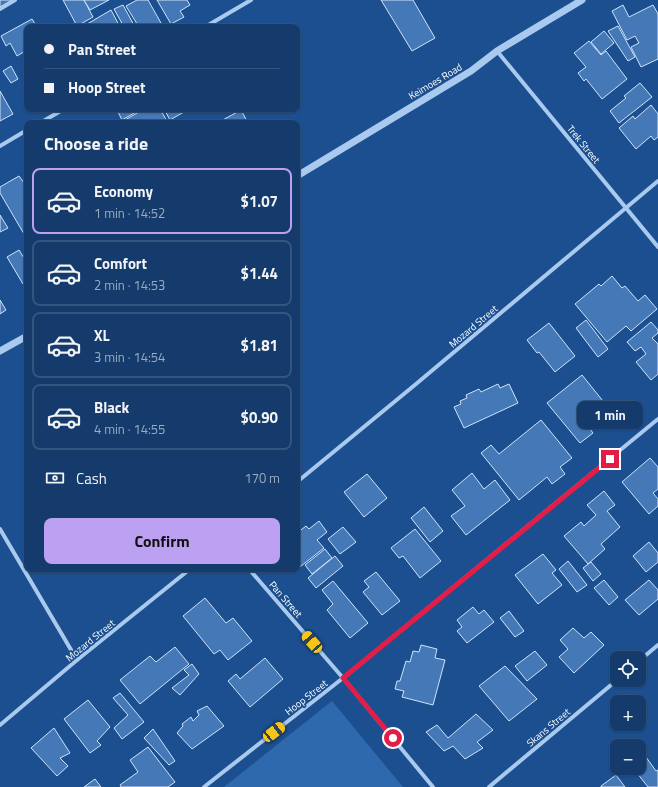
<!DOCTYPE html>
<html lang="en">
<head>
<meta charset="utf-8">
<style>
  :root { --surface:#143b6b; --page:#214673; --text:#f1f3f6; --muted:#9dadc1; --line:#33557e; --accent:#bca0f2 }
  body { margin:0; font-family:"Titillium Web",sans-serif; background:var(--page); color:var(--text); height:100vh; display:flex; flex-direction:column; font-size:15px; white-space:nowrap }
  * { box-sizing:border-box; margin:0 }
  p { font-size:13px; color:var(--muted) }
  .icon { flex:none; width:22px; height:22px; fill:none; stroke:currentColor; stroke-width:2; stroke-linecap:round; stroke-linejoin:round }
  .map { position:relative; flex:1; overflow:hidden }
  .side { position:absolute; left:24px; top:120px; width:276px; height:452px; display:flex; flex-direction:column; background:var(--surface); border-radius:8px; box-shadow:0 1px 3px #0004,0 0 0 1px var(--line) }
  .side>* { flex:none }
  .guide { position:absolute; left:24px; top:24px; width:276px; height:88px; border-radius:8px; box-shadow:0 1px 3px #0004,0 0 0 1px var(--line); display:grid; align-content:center; height:88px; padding:0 20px; background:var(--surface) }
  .buttons { position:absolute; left:610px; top:651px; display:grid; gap:8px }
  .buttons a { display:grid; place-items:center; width:36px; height:36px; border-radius:8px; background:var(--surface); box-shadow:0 1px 3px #0004,0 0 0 1px var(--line); font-size:20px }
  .end { position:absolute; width:18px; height:18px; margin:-9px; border:5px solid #e11d48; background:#fff; box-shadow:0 0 0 2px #fff }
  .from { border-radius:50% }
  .bubble { position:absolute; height:28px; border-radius:8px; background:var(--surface); box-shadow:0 1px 3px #0004,0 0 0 1px var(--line); font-size:13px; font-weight:700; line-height:28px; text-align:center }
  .car { position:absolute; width:12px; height:24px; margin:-12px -6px; border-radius:5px; box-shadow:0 0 3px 1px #0007; background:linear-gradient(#f5c518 24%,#345 0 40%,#f5c518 0 76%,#345 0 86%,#f5c518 0) }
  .guide b { display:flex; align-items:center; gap:14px; height:38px; font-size:15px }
  .guide b+b { border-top:1px solid var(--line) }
  .guide i { width:10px; height:10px; background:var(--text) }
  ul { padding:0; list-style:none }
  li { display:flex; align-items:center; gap:12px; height:66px; margin:0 8px 6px; padding:0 12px; border:2px solid var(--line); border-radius:8px }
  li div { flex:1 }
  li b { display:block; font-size:15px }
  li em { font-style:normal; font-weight:700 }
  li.active { border-color:var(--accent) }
  li>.icon { width:36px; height:36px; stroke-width:1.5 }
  h2 { padding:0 20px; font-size:18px; line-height:48px }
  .pay { display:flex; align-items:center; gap:10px; height:44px; padding:0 20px; font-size:15px }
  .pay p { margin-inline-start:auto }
  .primary-button { display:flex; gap:8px; margin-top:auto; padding:8px 20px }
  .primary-button a { flex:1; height:46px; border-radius:8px; background:var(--accent); color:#111; font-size:16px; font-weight:700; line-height:46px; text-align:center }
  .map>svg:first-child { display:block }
  .green { fill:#2e69ad }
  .building { fill:#4478b7; stroke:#cfe3fa }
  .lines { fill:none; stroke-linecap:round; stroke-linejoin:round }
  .minor { stroke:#a9c9ee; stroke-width:4 }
  .tertiary { stroke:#a9c9ee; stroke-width:7 }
  .route { stroke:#e11d48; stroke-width:5 }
  .labels { text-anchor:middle; stroke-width:3.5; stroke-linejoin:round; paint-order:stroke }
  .street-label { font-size:10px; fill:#fff; stroke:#1b4f8f }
</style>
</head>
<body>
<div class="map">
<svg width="658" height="787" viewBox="0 0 658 787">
  <rect width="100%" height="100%" fill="#1b4f8f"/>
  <!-- green -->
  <polygon class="green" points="332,701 403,787 224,787"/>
  <!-- building -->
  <g class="building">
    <polygon points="0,0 12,0 0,7"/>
    <polygon points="63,0 84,0 93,17 77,26"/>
    <polygon points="84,0 109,0 90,10"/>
    <polygon points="137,0 148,0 161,23 153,27 139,27 126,6"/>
    <polygon points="157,0 187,0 190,5 180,11 184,17 171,24"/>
    <polygon points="381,0 413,0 435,38 412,51"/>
    <polygon points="123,5 135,27 124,27 114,9"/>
    <polygon points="623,5 629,17 653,5 658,14 658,59 641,67 631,47 639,43 635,36 627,40 612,11"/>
    <polygon points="111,10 120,27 82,27"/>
    <polygon points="32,19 37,27 27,27 27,50 17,56 10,43 6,46 1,36"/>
    <polygon points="618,26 635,57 628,61 608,31"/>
    <polygon points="604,31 614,43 601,54 591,42"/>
    <polygon points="589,41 601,55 606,51 627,79 602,99 586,79 584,81 578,73 586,67 574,53"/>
    <polygon points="11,66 18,79 11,83 3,71"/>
    <polygon points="640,83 652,97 619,123 610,111 626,98 624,96"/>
    <polygon points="0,91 13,114 0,121"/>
    <polygon points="651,105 658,114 658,137 654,140 651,136 636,149 619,128 633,116 635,119"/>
    <polygon points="120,109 141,109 122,120 117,110"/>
    <polygon points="144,109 160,109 168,123 127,123 125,120"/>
    <polygon points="164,109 189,109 170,120"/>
    <polygon points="241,110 248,123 220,123 219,122"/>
    <polygon points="19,176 27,187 27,233 24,234 0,193 0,187"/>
    <polygon points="0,215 8,228 0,232"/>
    <polygon points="19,250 27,263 27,282 23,284 7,257"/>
    <polygon points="612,276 622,288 625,286 638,301 645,295 657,309 631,331 626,326 607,342 575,304 599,284 601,286"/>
    <polygon points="0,300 6,310 0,314"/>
    <polygon points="586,320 608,349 598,357 576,328"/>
    <polygon points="651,322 658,330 658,333 652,338 658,344 658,374 651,380 636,362 646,354 641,347 635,351 627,342"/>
    <polygon points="549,323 575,356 555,372 539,352 537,353 527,340"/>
    <polygon points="582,375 611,411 590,429 593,433 580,443 547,403"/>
    <polygon points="498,384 500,388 509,384 518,403 464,428 454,407 461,404 460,401 467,398 466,395 479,389 481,392"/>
    <polygon points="541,420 572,458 560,467 565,474 552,484 547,477 519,500 481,453 491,445 499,454"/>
    <polygon points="650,458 658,467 658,489 653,493 658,499 658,506 649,514 622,482"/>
    <polygon points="472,473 484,489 495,480 510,500 466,535 451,516 465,506 452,490"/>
    <polygon points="367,474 387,498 364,517 344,492"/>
    <polygon points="604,491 615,505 607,511 620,527 601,544 605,549 588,564 564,536 581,522 584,526 596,515 587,505"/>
    <polygon points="424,507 443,531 430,542 411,518"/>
    <polygon points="319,521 327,532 317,540 324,548 296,570 297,533 306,526 309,529"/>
    <polygon points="343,527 356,542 340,554 328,539"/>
    <polygon points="415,529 441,561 420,578 403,556 399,558 391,548"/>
    <polygon points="649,542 658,553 658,562 646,572 633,556"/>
    <polygon points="325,549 332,558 312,574 305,565"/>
    <polygon points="543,554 556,570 552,573 562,585 538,604 515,575"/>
    <polygon points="335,556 343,566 316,588 308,578"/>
    <polygon points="568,561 587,585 577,592 559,569"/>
    <polygon points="591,562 601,574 593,581 583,568"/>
    <polygon points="376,572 400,601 382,615 363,592 369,587 364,581"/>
    <polygon points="604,580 618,597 609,605 594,588"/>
    <polygon points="649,580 658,590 658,599 639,615 625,600"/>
    <polygon points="333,581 368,623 350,638 327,610 333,604 322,590"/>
    <polygon points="205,598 226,623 233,618 252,641 228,660 220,650 214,654 183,616"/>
    <polygon points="473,607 479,614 484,610 494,622 467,643 457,631 462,627 457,620"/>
    <polygon points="509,611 524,631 515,637 500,618"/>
    <polygon points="573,628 584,638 591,632 604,645 574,673 559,657 568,649 560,640"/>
    <polygon points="421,645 437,649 435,658 445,660 433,705 402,697 404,691 395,689 397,681 400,681 406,661 410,662 413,651 419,652"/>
    <polygon points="175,647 189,664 140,704 120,680 150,656 156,662"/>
    <polygon points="535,651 547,665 527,681 515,666"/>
    <polygon points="265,658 283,679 250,707 228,681 236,674 240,679"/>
    <polygon points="192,664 199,674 180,695 172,688 189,675 184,670"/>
    <polygon points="505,666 537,699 509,721 479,686"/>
    <polygon points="120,693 144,722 122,739 114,728 128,715 113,698"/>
    <polygon points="88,700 110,727 97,741 101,745 90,753 64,719"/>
    <polygon points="207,706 224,726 192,749 177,733 183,726 182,724 191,717 193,721 199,715 197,711"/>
    <polygon points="476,714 493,730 477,742 483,748 465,759 453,746 444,751 426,732 437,725 448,738"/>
    <polygon points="54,728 70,753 60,758 68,766 57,776 31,748"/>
    <polygon points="153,729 175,761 169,765 144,738"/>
    <polygon points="148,747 175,782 168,787 121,787 120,785 138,772 130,760"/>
    <polygon points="646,757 656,771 658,770 658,787 648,787 633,768 639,768 639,763"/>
    <polygon points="616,775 625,787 601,787 601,786"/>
    <polygon points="95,779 101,787 84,787"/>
  </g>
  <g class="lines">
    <!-- minor -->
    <g class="minor">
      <polyline points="0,9 15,0"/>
      <polyline points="205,27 251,0"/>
      <polyline points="497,51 658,247"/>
      <polyline points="40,123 64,109"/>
      <polyline points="0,146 27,130"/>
      <polyline points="297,482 416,384 658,181"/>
      <polyline points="0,529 77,660"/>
      <polyline points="249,569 343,678 433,787"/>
      <polyline points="639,661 658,645"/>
      <polyline points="0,725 77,660 190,569"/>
      <polyline points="204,787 343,678 658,419"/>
      <polyline points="489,787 617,680"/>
    </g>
    <!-- tertiary -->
    <g class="tertiary">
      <polyline points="297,176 471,71 497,51 582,0"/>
      <polyline points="0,351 27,336"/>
    </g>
  </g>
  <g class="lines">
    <!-- route -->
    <polyline class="route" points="393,738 343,678 610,459"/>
  </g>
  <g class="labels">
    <!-- street labels -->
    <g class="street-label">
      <text transform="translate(435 81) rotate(-31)" y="4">Keimoes Road</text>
      <text transform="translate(584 144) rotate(51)" y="4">Trek Street</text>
      <text transform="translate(473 326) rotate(-40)" y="4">Mozard Street</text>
      <text transform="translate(286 599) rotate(49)" y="4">Pan Street</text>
      <text transform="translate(90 640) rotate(-39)" y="4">Mozard Street</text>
      <text transform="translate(306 697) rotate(-38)" y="4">Hoop Street</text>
      <text transform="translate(548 727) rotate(-40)" y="4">Skans Street</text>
    </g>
  </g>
</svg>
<div class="buttons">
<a><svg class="icon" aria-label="locate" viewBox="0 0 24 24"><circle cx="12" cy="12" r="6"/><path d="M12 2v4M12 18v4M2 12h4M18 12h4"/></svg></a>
<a>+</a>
<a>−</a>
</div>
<i class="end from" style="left:393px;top:738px"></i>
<i class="end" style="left:610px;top:459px"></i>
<div class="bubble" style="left:577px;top:401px;width:66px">1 min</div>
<i class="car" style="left:312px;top:642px;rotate:319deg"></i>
<i class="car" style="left:274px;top:732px;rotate:52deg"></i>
<div class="guide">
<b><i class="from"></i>Pan Street</b>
<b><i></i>Hoop Street</b>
</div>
<section class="side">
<h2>Choose a ride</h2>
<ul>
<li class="active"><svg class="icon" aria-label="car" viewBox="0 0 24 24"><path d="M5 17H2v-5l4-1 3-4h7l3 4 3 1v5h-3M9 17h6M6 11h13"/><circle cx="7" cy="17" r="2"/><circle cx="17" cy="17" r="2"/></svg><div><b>Economy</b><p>1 min · 14:52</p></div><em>$1.07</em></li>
<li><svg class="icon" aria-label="car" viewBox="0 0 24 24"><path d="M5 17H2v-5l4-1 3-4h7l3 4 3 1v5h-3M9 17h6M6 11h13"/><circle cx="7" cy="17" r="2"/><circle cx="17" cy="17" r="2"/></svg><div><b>Comfort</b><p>2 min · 14:53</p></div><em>$1.44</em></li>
<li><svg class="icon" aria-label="car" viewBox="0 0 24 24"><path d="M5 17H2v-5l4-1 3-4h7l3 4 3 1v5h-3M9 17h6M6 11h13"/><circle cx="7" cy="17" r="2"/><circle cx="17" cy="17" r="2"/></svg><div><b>XL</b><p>3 min · 14:54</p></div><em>$1.81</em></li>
<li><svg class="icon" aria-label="car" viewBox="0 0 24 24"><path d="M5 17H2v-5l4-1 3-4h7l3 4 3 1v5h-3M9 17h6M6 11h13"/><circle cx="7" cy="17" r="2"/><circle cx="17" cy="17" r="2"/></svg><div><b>Black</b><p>4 min · 14:55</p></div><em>$0.90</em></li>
</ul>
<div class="pay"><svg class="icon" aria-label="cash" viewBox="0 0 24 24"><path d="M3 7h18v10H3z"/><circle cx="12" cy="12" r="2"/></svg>Cash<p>170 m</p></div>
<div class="primary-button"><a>Confirm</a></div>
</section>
</div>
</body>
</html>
